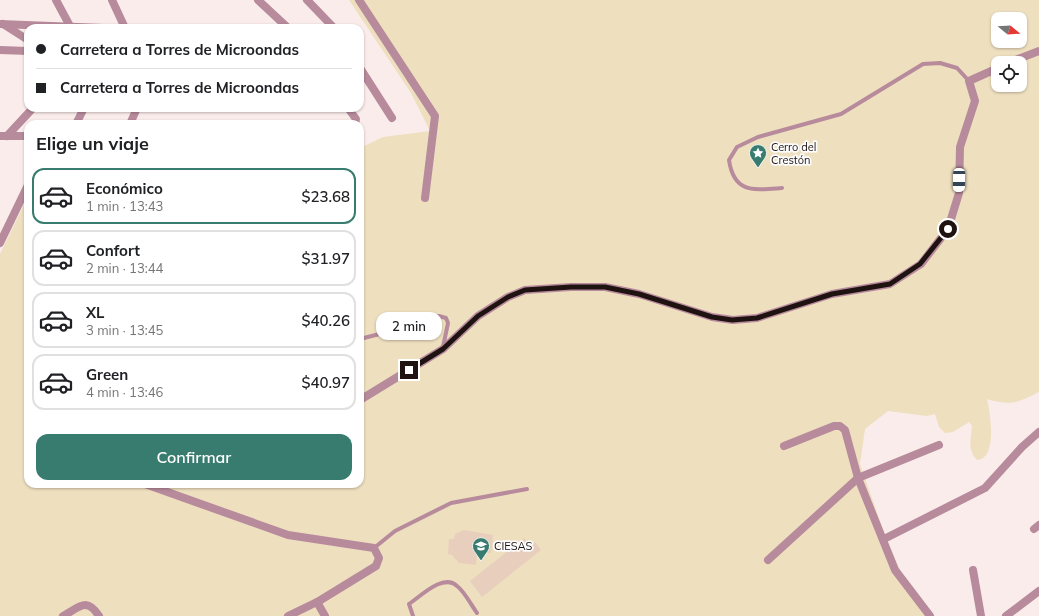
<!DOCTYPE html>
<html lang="es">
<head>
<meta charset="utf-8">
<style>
  :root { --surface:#fff; --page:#f2f2f2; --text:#202124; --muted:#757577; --line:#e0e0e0; --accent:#387c6f }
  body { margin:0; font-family:Mulish,sans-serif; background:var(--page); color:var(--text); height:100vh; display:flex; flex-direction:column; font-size:15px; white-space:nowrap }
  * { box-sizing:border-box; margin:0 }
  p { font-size:13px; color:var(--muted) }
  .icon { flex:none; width:22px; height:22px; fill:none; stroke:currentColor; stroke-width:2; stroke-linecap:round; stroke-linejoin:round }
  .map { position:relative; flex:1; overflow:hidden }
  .drawer { position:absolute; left:24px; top:120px; width:340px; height:368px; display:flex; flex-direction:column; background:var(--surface); border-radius:12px; box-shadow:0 1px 3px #0004 }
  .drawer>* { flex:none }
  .guide { position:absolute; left:24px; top:24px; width:340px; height:88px; border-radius:12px; box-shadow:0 1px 3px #0004; display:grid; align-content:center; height:88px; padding:0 12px; background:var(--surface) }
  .needle { width:26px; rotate:108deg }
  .fabs { position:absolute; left:991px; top:12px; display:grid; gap:8px }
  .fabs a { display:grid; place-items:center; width:36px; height:36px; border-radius:8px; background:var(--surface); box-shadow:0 1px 3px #0004; font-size:20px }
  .end { position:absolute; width:18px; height:18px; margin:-9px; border:5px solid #1f1312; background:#fff; box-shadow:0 0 0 2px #fff }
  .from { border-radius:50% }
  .bubble { position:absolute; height:28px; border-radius:12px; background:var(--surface); box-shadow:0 1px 3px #0004; font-size:13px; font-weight:600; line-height:28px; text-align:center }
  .car { position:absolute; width:12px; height:24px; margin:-12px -6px; border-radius:5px; box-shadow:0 0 3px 1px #0007; background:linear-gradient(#fff 24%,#345 0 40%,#fff 0 76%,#345 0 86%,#fff 0) }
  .guide b { display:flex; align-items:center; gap:14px; height:38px; font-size:15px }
  .guide b+b { border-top:1px solid var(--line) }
  .guide i { width:10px; height:10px; background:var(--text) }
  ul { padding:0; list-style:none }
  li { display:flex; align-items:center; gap:12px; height:56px; margin:0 8px 6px; padding:0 4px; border:2px solid var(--line); border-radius:12px }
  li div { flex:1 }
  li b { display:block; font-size:15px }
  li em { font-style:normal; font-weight:600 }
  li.active { border-color:var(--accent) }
  li>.icon { width:36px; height:36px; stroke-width:1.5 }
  h2 { padding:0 12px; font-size:18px; line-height:48px }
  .cta { display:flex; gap:8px; margin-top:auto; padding:8px 12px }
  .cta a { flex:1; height:46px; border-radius:12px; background:var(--accent); color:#fff; font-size:16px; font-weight:600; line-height:46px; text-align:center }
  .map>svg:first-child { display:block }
  .green { fill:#eedfbf; fill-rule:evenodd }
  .building { fill:#e8cebc }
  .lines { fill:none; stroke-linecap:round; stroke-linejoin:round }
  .lane { stroke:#b78a9c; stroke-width:4 }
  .street { stroke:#b78a9c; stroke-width:8 }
  .route { stroke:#1f1312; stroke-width:5 }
  .labels { text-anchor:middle; stroke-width:3.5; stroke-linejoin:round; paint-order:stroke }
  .poi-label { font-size:11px; fill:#1f1312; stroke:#fdfdfd; text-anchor:start }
</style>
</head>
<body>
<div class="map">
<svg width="1039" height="616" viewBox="0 0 1039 616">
  <rect width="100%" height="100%" fill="#faeceb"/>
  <!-- green -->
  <path class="green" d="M349,0H1039V392C1017,403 1011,406 987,399C990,412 998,459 977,460C967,450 971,438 972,426L969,422L953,432L945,433L939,427L935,414L927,416L888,411L865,429L860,464L886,538L904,579L926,616H0V254L28,196V484H360V148L383,137L430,131L411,93ZM998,19H1020V41H998ZM998,63H1020V85H998Z"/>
  <!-- building -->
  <g class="building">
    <polygon points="464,530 493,535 491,553 477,552 476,565 459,563 452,555 448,554 449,539 454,539 455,534"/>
    <polygon points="524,538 530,546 535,542 541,550 482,597 470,581"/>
  </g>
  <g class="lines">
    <!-- lane -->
    <g class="lane">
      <path d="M782,188C754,190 734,194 729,160L737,147L758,137L841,114L923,64L940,63L957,68L969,81"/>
      <polyline points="360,339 407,327 439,316 446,318 448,323 443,347"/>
      <polyline points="374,548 395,531 451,503 527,489"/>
      <path d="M413,616L409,604C421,596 443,573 457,586C465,592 471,605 477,613"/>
    </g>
    <!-- street -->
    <g class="street">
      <polyline points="56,0 71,28"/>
      <polyline points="112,0 125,28"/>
      <polyline points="258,0 288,28"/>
      <polyline points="307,0 334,28"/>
      <polyline points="359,0 435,116 425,198"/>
      <polyline points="0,24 103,28"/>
      <polyline points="3,24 28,40"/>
      <polyline points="0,50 28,51"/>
      <polyline points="1008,63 1039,51"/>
      <polyline points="360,68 392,118"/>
      <polyline points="348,108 356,119 355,124"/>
      <polyline points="76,124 84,108"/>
      <polyline points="130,124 137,108"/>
      <polyline points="0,136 28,136"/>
      <polyline points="7,136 33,108"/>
      <polyline points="0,243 28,185"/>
      <polyline points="360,400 443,349 478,316 508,297 525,290 571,287 605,287 639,294 712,317 733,320 757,318 832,294 890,284 921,264 948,229 959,193 960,147 975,101 969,81 998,68"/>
      <polyline points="784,446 834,426 840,426 845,430 858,478 895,570 930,616"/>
      <polyline points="145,484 288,535 374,548 379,558 376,566 319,601 288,616"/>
      <polyline points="1034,529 1039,525"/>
      <polyline points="884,539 985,488 1022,447 1039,432"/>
      <polyline points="768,560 858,478 939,445"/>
      <polyline points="973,570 981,616"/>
      <polyline points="317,602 325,616"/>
      <path d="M63,616C79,608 86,596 99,616"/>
      <polyline points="1006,616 1039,591"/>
    </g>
  </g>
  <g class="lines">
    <!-- route -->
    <polyline class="route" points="409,370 443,349 478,316 508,297 525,290 571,287 605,287 639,294 712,317 732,320 757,318 832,294 890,284 920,264 948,229"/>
  </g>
  <!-- icons -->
  <defs>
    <g id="sight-pin" transform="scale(0.9)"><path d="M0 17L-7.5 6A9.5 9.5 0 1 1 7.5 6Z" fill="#387c6f" stroke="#fdfdfd"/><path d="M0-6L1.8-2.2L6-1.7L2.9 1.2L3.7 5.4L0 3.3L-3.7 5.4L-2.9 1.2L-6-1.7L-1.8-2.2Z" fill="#fff"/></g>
    <g id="university-pin" transform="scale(0.9)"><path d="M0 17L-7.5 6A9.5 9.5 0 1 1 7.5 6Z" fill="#387c6f" stroke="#fdfdfd"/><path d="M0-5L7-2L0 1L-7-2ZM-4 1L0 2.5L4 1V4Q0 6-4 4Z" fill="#fff"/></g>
  </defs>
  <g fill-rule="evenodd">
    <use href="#sight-pin" x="758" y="153"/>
    <use href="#university-pin" x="481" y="546"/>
  </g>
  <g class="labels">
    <!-- poi labels -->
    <g class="poi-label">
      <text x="771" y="151">Cerro del<tspan x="771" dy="13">Crestón</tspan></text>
      <text x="494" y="550">CIESAS</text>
    </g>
  </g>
</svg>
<div class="fabs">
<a><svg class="needle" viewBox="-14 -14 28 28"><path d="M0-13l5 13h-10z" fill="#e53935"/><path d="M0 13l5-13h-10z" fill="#757577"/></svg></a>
<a><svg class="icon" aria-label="locate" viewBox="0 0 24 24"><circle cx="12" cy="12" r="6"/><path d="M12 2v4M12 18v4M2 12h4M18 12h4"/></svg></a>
</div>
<i class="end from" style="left:948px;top:229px"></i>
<i class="end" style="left:409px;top:370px"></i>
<div class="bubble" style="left:376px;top:312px;width:66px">2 min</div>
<i class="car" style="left:959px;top:180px;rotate:181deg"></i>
<div class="guide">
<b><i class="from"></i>Carretera a Torres de Microondas</b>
<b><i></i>Carretera a Torres de Microondas</b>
</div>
<section class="drawer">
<h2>Elige un viaje</h2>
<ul>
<li class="active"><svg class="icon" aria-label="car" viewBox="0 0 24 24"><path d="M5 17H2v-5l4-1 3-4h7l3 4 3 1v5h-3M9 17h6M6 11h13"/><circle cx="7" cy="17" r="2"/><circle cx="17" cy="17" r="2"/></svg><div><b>Económico</b><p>1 min · 13:43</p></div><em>$23.68</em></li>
<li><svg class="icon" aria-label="car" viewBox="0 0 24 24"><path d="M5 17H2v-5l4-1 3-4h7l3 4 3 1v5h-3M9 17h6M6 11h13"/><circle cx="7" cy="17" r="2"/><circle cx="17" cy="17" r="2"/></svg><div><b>Confort</b><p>2 min · 13:44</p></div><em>$31.97</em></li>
<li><svg class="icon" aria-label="car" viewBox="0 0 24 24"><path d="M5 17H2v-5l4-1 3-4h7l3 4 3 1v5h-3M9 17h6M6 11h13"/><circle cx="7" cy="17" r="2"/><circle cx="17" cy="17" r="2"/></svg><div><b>XL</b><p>3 min · 13:45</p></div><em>$40.26</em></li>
<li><svg class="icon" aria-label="car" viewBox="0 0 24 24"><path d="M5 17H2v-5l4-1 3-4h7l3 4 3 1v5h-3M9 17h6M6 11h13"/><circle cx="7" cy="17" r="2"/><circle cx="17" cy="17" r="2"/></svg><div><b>Green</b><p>4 min · 13:46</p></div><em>$40.97</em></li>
</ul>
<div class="cta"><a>Confirmar</a></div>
</section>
</div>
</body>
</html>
